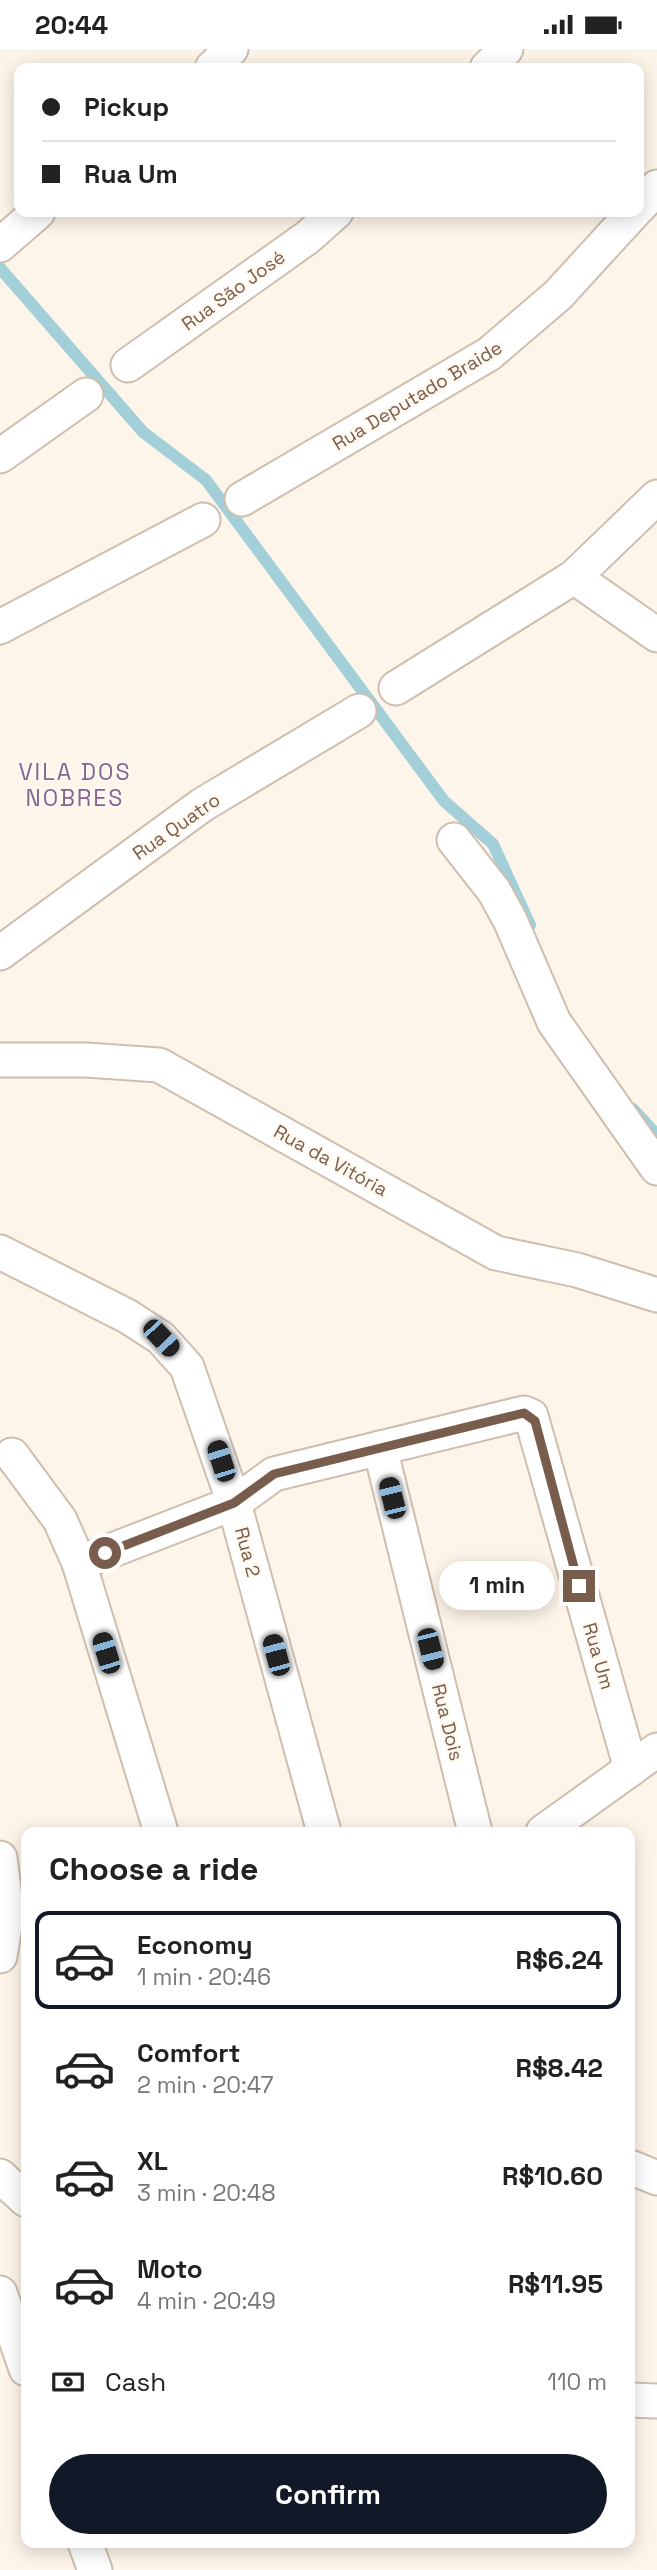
<!DOCTYPE html>
<html lang="en">
<head>
<meta charset="utf-8">
<style>
  :root { --surface:#fff; --page:#f2f2f2; --text:#222; --muted:#767676; --line:#e0e0e0; --accent:#111827 }
  body { margin:0; font-family:"Space Grotesk",sans-serif; background:var(--page); color:var(--text); height:100vh; display:flex; flex-direction:column; font-size:26px; white-space:nowrap }
  * { box-sizing:border-box; margin:0 }
  p { font-size:23px; color:var(--muted) }
  .icon { flex:none; width:38px; height:38px; fill:none; stroke:currentColor; stroke-width:2; stroke-linecap:round; stroke-linejoin:round }
  .map { position:relative; flex:1; overflow:hidden }
  .sheet { position:absolute; left:21px; top:1778px; width:614px; height:721px; display:flex; flex-direction:column; background:var(--surface); border-radius:14px; box-shadow:0 4px 18px #0003 }
  .sheet>* { flex:none }
  .banner { position:absolute; left:14px; top:14px; width:630px; height:154px; border-radius:14px; box-shadow:0 4px 18px #0003; display:grid; align-content:center; height:154px; padding:0 28px; background:var(--surface) }
  .end { position:absolute; width:32px; height:32px; margin:-16px; border:9px solid #785c4c; background:#fff; box-shadow:0 0 0 4px #fff }
  .from { border-radius:50% }
  .bubble { position:absolute; height:49px; border-radius:24px; background:var(--surface); box-shadow:0 4px 18px #0003; font-size:23px; font-weight:700; line-height:49px; text-align:center }
  .car { position:absolute; width:21px; height:42px; margin:-21px -10px; border-radius:9px; box-shadow:0 0 5px 2px #0007; background:linear-gradient(#222 24%,#8ab4d8 0 40%,#222 0 76%,#8ab4d8 0 86%,#222 0) }
  .banner b { display:flex; align-items:center; gap:24px; height:66px; font-size:26px }
  .banner b+b { border-top:2px solid var(--line) }
  .banner i { width:18px; height:18px; background:var(--text) }
  ul { padding:0; list-style:none }
  li { display:flex; align-items:center; gap:21px; height:98px; margin:0 14px 10px; padding:0 14px; border:4px solid transparent; border-radius:14px }
  li div { flex:1 }
  li b { display:block; font-size:26px }
  li em { font-style:normal; font-weight:700 }
  li.active { border-color:var(--accent) }
  li>.icon { width:63px; height:63px; stroke-width:1.5 }
  h2 { padding:0 28px; font-size:32px; line-height:84px }
  .pay { display:flex; align-items:center; gap:18px; height:77px; padding:0 28px; font-size:26px }
  .pay p { margin-inline-start:auto }
  .cta { display:flex; gap:14px; margin-top:auto; padding:14px 28px }
  .cta a { flex:1; height:80px; border-radius:42px; background:var(--accent); color:#fff; font-size:28px; font-weight:700; line-height:80px; text-align:center }
  .status { display:flex; justify-content:space-between; align-items:center; height:49px; padding:0 35px; background:var(--surface); direction:ltr }
  .status svg { height:19px; fill:currentColor }
  .map>svg:first-child { display:block }
  .lines { fill:none; stroke-linecap:round; stroke-linejoin:round }
  .stream { stroke:#a3cfd9; stroke-width:12 }
  .street-casing { stroke:#cfbeae; stroke-width:37 }
  .street { stroke:#fff; stroke-width:33 }
  .route { stroke:#785c4c; stroke-width:9 }
  .labels { text-anchor:middle; stroke-width:5; stroke-linejoin:round; paint-order:stroke }
  .street-label { font-size:19px; fill:#785c4c; stroke:#fff9ef }
  .quarter-label { font-size:23px; letter-spacing:2px; fill:#856493; stroke:#fff9ef }
</style>
</head>
<body>
<div class="status"><b>20:44</b><svg viewBox="0 0 49 12"><path d="M0 12V9h3v3zM5 12V6h3v6zM10 12V3h3v9zM15 12V0h3v12zM26 1h20v11H26zM47 4h2v5h-2z"/></svg></div>
<div class="map">
<svg width="657" height="2521" viewBox="0 0 657 2521">
  <rect width="100%" height="100%" fill="#fdf5e9"/>
  <g class="lines">
    <!-- stream -->
    <g class="stream">
      <polyline points="0,219 143,383 206,431 444,752 493,795 530,876"/>
      <polyline points="633,1060 657,1086"/>
    </g>
    <!-- street casing -->
    <g class="street-casing">
      <g id="street">
        <polyline points="212,19 231,0"/>
        <polyline points="487,19 506,0"/>
        <polyline points="639,158 657,138"/>
        <polyline points="0,196 38,163"/>
        <polyline points="128,316 308,188 336,163"/>
        <polyline points="0,407 86,346"/>
        <polyline points="242,450 489,305 558,246 634,163"/>
        <polyline points="574,528 657,586"/>
        <polyline points="0,578 203,471"/>
        <polyline points="396,639 574,528 657,448"/>
        <polyline points="454,791 494,842 510,871 554,973 657,1119"/>
        <polyline points="0,904 202,756 359,662"/>
        <polyline points="0,1011 86,1011 159,1016 496,1204 577,1221 657,1246"/>
        <polyline points="0,1203 127,1267 161,1289 187,1318 234,1454 324,1783"/>
        <polyline points="380,1399 475,1783"/>
        <polyline points="12,1406 60,1471 79,1514 161,1783"/>
        <polyline points="79,1514 234,1454 274,1425 524,1364 531,1367 631,1720"/>
        <polyline points="543,1783 657,1701"/>
        <polyline points="0,1809 7,1864 0,1907"/>
        <polyline points="630,2118 657,2129"/>
        <polyline points="0,2127 26,2151"/>
        <polyline points="0,2244 26,2320"/>
        <polyline points="630,2351 657,2352"/>
        <polyline points="85,2494 95,2521"/>
      </g>
    </g>
    <!-- street -->
    <use href="#street" class="street"/>
  </g>
  <g class="lines">
    <!-- route -->
    <polyline class="route" points="105,1504 234,1454 274,1425 524,1364 535,1372 579,1537"/>
  </g>
  <g class="labels">
    <!-- street labels -->
    <g class="street-label">
      <text transform="translate(233 241) rotate(-36)" y="7">Rua São José</text>
      <text transform="translate(417 346) rotate(-31)" y="7">Rua Deputado Braide</text>
      <text transform="translate(176 777) rotate(-35)" y="7">Rua Quatro</text>
      <text transform="translate(331 1111) rotate(29)" y="7">Rua da Vitória</text>
      <text transform="translate(248 1503) rotate(75)" y="7">Rua 2</text>
      <text transform="translate(599 1607) rotate(74)" y="7">Rua Um</text>
      <text transform="translate(448 1673) rotate(76)" y="7">Rua Dois</text>
    </g>
    <!-- quarter labels -->
    <g class="quarter-label">
      <text x="75" y="731">VILA DOS<tspan x="75" dy="26">NOBRES</tspan></text>
    </g>
  </g>
</svg>
<i class="end from" style="left:105px;top:1504px"></i>
<i class="end" style="left:579px;top:1537px"></i>
<div class="bubble" style="left:439px;top:1512px;width:116px">1 min</div>
<i class="car" style="left:161px;top:1289px;rotate:137deg"></i>
<i class="car" style="left:221px;top:1412px;rotate:342deg"></i>
<i class="car" style="left:392px;top:1449px;rotate:346deg"></i>
<i class="car" style="left:430px;top:1600px;rotate:166deg"></i>
<i class="car" style="left:106px;top:1604px;rotate:343deg"></i>
<i class="car" style="left:276px;top:1606px;rotate:345deg"></i>
<div class="banner">
<b><i class="from"></i>Pickup</b>
<b><i></i>Rua Um</b>
</div>
<section class="sheet">
<h2>Choose a ride</h2>
<ul>
<li class="active"><svg class="icon" aria-label="car" viewBox="0 0 24 24"><path d="M5 17H2v-5l4-1 3-4h7l3 4 3 1v5h-3M9 17h6M6 11h13"/><circle cx="7" cy="17" r="2"/><circle cx="17" cy="17" r="2"/></svg><div><b>Economy</b><p>1 min · 20:46</p></div><em>R$6.24</em></li>
<li><svg class="icon" aria-label="car" viewBox="0 0 24 24"><path d="M5 17H2v-5l4-1 3-4h7l3 4 3 1v5h-3M9 17h6M6 11h13"/><circle cx="7" cy="17" r="2"/><circle cx="17" cy="17" r="2"/></svg><div><b>Comfort</b><p>2 min · 20:47</p></div><em>R$8.42</em></li>
<li><svg class="icon" aria-label="car" viewBox="0 0 24 24"><path d="M5 17H2v-5l4-1 3-4h7l3 4 3 1v5h-3M9 17h6M6 11h13"/><circle cx="7" cy="17" r="2"/><circle cx="17" cy="17" r="2"/></svg><div><b>XL</b><p>3 min · 20:48</p></div><em>R$10.60</em></li>
<li><svg class="icon" aria-label="car" viewBox="0 0 24 24"><path d="M5 17H2v-5l4-1 3-4h7l3 4 3 1v5h-3M9 17h6M6 11h13"/><circle cx="7" cy="17" r="2"/><circle cx="17" cy="17" r="2"/></svg><div><b>Moto</b><p>4 min · 20:49</p></div><em>R$11.95</em></li>
</ul>
<div class="pay"><svg class="icon" aria-label="cash" viewBox="0 0 24 24"><path d="M3 7h18v10H3z"/><circle cx="12" cy="12" r="2"/></svg>Cash<p>110 m</p></div>
<div class="cta"><a>Confirm</a></div>
</section>
</div>
</body>
</html>
